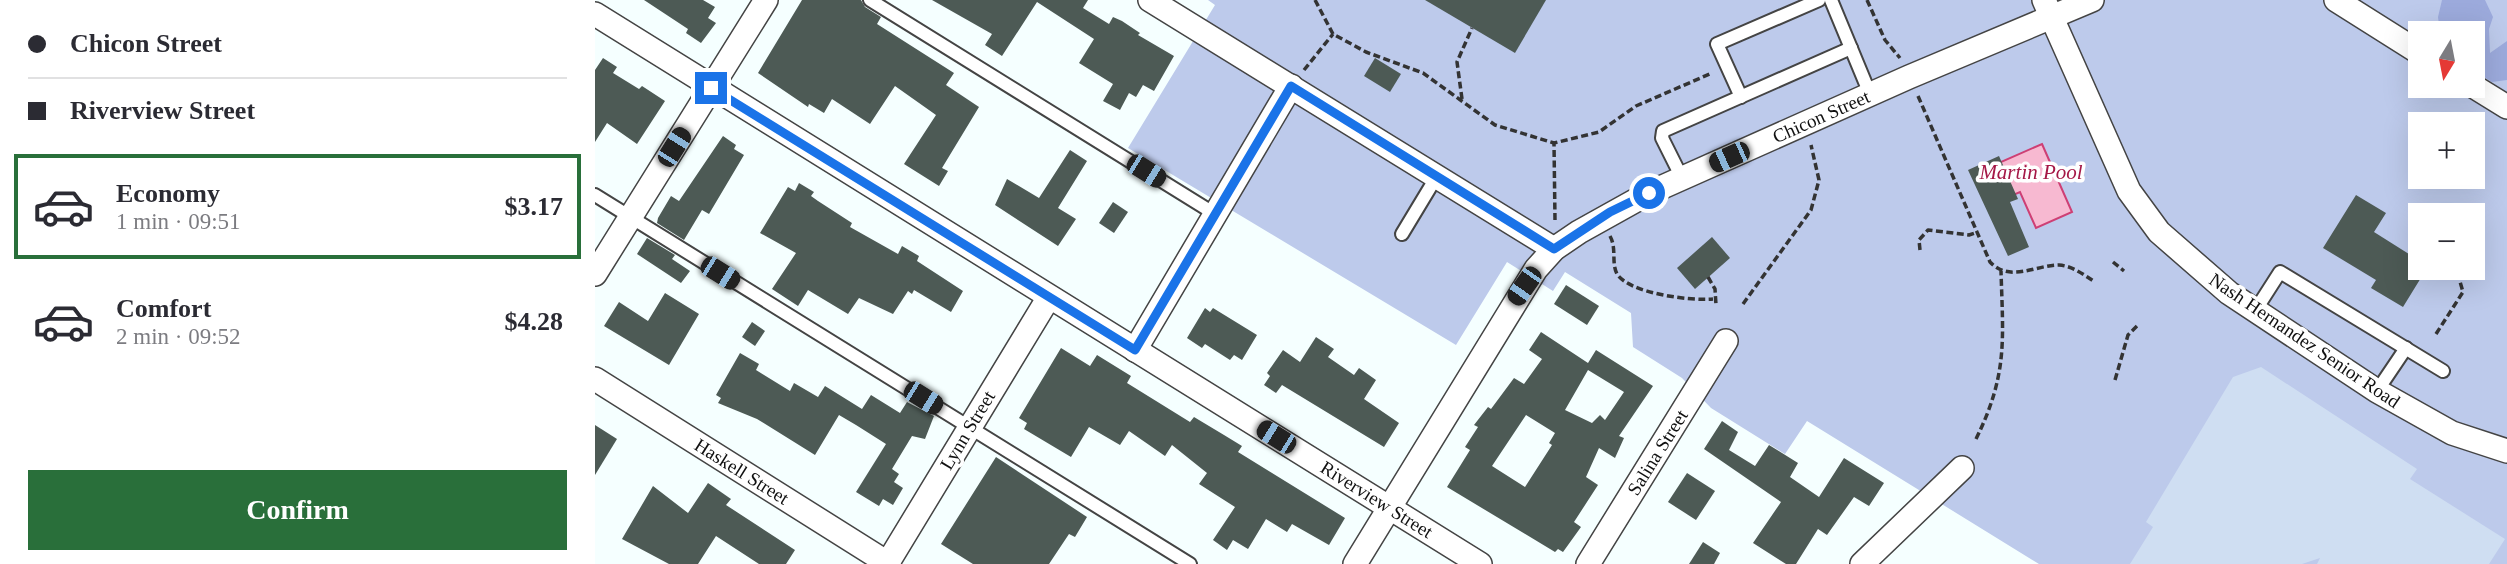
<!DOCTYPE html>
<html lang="en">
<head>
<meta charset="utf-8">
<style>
  :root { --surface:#fff; --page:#f2f2f3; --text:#2b2b33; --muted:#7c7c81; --line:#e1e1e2; --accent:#296f3a }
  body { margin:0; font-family:"Times New Roman",serif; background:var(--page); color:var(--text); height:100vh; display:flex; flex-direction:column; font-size:26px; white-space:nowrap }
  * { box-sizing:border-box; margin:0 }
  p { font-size:23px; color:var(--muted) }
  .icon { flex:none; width:38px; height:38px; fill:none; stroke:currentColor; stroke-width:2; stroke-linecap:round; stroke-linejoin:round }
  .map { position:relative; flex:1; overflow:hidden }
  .sheet { display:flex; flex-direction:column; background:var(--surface); width:595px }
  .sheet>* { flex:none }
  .top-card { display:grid; align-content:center; height:154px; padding:0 28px; background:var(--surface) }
  .needle { width:46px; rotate:190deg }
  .buttons { position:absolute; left:1813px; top:21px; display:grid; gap:14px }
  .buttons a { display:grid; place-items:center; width:77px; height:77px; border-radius:0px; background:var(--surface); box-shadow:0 7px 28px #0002; font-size:35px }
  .end { position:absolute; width:32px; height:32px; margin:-16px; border:9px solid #1a73e8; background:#fff; box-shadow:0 0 0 4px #fff }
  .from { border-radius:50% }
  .car { position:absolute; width:21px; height:42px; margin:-21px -10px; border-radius:9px; box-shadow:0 0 5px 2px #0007; background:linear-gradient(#222 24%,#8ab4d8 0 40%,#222 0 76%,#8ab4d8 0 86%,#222 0) }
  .top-card b { display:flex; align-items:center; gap:24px; height:66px; font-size:26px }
  .top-card b+b { border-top:2px solid var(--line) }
  .top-card i { width:18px; height:18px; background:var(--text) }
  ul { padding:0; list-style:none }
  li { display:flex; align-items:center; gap:21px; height:105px; margin:0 14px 10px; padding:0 14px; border:4px solid transparent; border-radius:0px }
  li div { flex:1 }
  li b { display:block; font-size:26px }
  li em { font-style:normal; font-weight:700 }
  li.active { border-color:var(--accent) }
  li>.icon { width:63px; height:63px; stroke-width:1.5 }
  .primary-button { display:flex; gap:14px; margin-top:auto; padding:14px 28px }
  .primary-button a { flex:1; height:80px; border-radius:0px; background:var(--accent); color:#fff; font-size:28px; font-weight:700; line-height:80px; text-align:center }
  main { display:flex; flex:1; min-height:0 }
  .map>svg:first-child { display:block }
  .green { fill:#bdcaeb; fill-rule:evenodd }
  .forest { fill:#9caadc }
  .pitch { fill:#cfdef2 }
  .water { fill:#f7b9d1; stroke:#ce3f74; stroke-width:2 }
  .building { fill:#4d5a55; fill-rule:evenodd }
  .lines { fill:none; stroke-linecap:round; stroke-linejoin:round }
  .service-casing { stroke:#444; stroke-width:16 }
  .minor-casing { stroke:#444; stroke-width:26 }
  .path { stroke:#333; stroke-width:3.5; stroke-dasharray:7 3.5; stroke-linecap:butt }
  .service { stroke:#fff; stroke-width:12 }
  .minor { stroke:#fff; stroke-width:23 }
  .route { stroke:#1a73e8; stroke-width:9 }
  .labels { text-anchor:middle; stroke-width:7; stroke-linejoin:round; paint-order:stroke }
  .street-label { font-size:19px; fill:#111; stroke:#fff }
  .water-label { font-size:21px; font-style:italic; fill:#a51847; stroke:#fff }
</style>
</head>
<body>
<main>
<section class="sheet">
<div class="top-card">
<b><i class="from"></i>Chicon Street</b>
<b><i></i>Riverview Street</b>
</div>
<ul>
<li class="active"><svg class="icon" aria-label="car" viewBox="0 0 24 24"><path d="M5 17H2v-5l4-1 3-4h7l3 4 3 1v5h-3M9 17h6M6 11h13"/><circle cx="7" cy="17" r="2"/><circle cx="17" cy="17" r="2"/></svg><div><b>Economy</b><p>1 min · 09:51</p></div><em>$3.17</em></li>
<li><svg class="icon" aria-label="car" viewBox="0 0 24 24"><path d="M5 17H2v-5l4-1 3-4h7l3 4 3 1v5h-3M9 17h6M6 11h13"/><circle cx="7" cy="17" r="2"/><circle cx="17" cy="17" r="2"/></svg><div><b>Comfort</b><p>2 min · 09:52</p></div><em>$4.28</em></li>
</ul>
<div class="primary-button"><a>Confirm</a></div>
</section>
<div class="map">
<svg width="1912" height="564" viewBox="0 0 1912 564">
  <rect width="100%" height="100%" fill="#f5ffff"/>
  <!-- green -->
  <path class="green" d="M613,0H1912V564H1444L1212,421L1190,454L1116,408L1087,378L1038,347L1036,313L970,272L958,291L912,262L861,345L533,148L620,5ZM1825,33H1878V86H1825ZM1825,124H1878V177H1825ZM1825,215H1878V268H1825Z"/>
  <!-- forest -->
  <polygon class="forest" points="1847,0 1890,0 1898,17 1894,29 1895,53 1912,41 1912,80 1897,82 1878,70 1878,33 1845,33 1843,17"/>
  <!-- pitch -->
  <polygon class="pitch" points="1666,367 1822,469 1815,479 1910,539 1894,564 1722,564 1725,558 1707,564 1535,564 1558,527 1551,522 1638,377"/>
  <!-- water -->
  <polygon class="water" points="1447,144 1477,212 1441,228 1425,192 1404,201 1390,169"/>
  <!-- building -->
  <g class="building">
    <polygon points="49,0 108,0 120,7 113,18 121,23 106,43 91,33 93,29"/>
    <polygon points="207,0 266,0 270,7 286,17 282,24 359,73 351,85 384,107 347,168 353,171 344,186 309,164 341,115 300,86 275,124 237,99 229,113 214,104 213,107 163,73"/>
    <polygon points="337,0 493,0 488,8 514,24 518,17 527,21 545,33 543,35 579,56 559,91 548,85 541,97 534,93 525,110 508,101 518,84 484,63 499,39 442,2 407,56 390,45 397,34"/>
    <polygon points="830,0 951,0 920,53"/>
    <polygon points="8,58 22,67 18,73 44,89 47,86 70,101 42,144 12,123 0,142 0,70"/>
    <polygon points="780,58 806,74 795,92 769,76"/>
    <polygon points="128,136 141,145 139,149 149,155 114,214 107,210 89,240 62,223 63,218 76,196 84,201"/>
    <polygon points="475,150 492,161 463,208 481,219 463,246 400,205 412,179 444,198"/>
    <polygon points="1404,156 1423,199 1415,202 1434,247 1413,256 1373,170"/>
    <polygon points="204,183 219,192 216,196 223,201 257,223 255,227 303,254 307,246 324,256 322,261 368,291 356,312 319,290 317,294 313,291 298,314 264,298 253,314 213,290 203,306 177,289 201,253 165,233 193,187 200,191"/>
    <polygon points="1761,195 1791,213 1779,232 1825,261 1825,268 1832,268 1808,307 1776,288 1781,280 1728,248"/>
    <polygon points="518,202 533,212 519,233 504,223"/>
    <polygon points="1117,237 1135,258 1100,289 1082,268"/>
    <polygon points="52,238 80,255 77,259 95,271 86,283 42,254"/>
    <polygon points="971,285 1004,306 992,325 959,304"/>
    <polygon points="70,293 104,314 74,365 9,326 24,302 53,321"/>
    <polygon points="610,308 615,312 618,308 662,335 647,360 639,355 635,360 610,344 607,348 592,338"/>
    <polygon points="157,322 170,331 160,346 147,337"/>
    <path d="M946,332L993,363L1001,350L1058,386L1024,436L1029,438L1020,458L1004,448L991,477L1003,485L979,522L986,527L968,552L963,549L960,552L852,487L875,450L870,447L883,427L879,425L893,407L896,409L919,378L929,384L947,359L934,350ZM993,370L1029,392L1010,420L1005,415L997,423L970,410ZM931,415L960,433L954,443L957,445L930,487L897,466Z"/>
    <polygon points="721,337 739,349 733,357 759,375 764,368 781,380 769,399 804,423 789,447 687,385 681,393 669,385 675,376 672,373 688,350 705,362"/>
    <polygon points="466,348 495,366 502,355 536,376 532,383 595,422 599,417 629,435 647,446 643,452 750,518 734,545 697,524 692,532 671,519 653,549 638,540 632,550 618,540 640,507 604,484 612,473 577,445 570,456 534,431 525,445 494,427 476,457 429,429 432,423 424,418"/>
    <polygon points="145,353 164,364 161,370 195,391 199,383 223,397 230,386 267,409 276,395 305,413 312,402 339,416 330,439 317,436 297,469 304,474 299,482 308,488 298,505 288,499 284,506 261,492 291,444 261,425 244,415 220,455 162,419 123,403 126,398 121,395"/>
    <polygon points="1127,421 1143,432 1134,450 1160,466 1174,445 1203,463 1195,477 1224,497 1249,458 1289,483 1274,506 1259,497 1232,535 1223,529 1201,564 1191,564 1158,543 1186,502 1109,449"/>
    <polygon points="0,425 22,439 0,475"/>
    <polygon points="401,457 492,517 480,537 474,534 454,564 378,564 346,544"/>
    <polygon points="1092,473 1120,491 1101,520 1073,502"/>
    <polygon points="113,483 136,499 131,505 200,550 191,564 164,564 121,536 103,564 74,564 27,539 58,486 93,513"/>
    <polygon points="1108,542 1125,553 1119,564 1094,564"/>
  </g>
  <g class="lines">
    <!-- service casing -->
    <g class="service-casing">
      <g id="service">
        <polyline points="275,0 620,214"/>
        <polyline points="1236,0 1275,94"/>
        <polyline points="1146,97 1122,44 1224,0"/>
        <polyline points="1087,178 1067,138 1068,131 1256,48"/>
        <polyline points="0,195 595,564"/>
        <polyline points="807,234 842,176"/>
        <polyline points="1660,311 1685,272 1848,371"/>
        <polyline points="1782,391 1811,348"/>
      </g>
    </g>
    <!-- minor casing -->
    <g class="minor-casing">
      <g id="minor">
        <polyline points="555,0 959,249"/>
        <polyline points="1449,0 1534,191 1564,232 1634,293 1782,391 1857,433 1912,451"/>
        <polyline points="1741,0 1825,53"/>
        <polyline points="0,14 885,564"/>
        <polyline points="1878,86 1912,107"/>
        <polyline points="0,274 171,0"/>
        <polyline points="540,350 696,86"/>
        <polyline points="0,379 294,564"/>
        <polyline points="292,564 454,297"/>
        <polyline points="760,564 941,269 959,249 984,232 1054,193 1314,77 1497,0"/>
        <polyline points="993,564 1131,341"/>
        <polyline points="1267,564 1367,468"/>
      </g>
    </g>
    <!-- path -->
    <g class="path">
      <polyline points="720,0 738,34 771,52 828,73 900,125 959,143"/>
      <polyline points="1272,0 1290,40 1305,58"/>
      <polyline points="709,70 738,34"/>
      <path d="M1323,96L1395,262C1415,283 1440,265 1464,265C1478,266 1489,275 1500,282"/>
      <polyline points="867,99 862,62 877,28"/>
      <polyline points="960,220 959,143 1004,132 1041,106 1117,73"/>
      <path d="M1015,236C1022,249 1016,262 1022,274C1035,294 1097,301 1118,299"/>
      <polyline points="1325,250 1324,240 1333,230 1374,235 1383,232"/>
      <polyline points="1518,262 1529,271"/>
      <polyline points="1113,277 1120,289 1121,305"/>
      <polyline points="1148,304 1216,210 1224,180 1216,145"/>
      <polyline points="1841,334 1868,292 1861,268"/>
      <polyline points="1520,380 1533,335 1543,325"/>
      <path d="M1381,439C1413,374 1408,340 1406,271"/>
    </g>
    <!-- service -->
    <use href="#service" class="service"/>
    <!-- minor -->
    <use href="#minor" class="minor"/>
  </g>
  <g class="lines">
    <!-- route -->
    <polyline class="route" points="116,88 540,350 696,86 959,249 1015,212 1054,193"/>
  </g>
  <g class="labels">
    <!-- street labels -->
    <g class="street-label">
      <text transform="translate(1226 116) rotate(-24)" y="7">Chicon Street</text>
      <text transform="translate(1710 340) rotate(34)" y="7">Nash Hernandez Senior Road</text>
      <text transform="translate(372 430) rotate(-59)" y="7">Lynn Street</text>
      <text transform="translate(1062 452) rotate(-58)" y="7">Salina Street</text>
      <text transform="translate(147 471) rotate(32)" y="7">Haskell Street</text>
      <text transform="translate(782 499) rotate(32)" y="7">Riverview Street</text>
    </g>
    <!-- water labels -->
    <g class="water-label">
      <text x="1436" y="179">Martin Pool</text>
    </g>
  </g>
</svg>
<div class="buttons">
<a><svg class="needle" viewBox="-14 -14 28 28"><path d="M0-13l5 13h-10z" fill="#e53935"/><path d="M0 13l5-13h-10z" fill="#7c7c81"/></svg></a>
<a>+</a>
<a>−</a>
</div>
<i class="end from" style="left:1054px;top:193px"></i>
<i class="end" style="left:116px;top:88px"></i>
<i class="car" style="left:79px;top:147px;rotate:32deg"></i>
<i class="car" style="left:1134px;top:157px;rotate:246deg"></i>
<i class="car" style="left:551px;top:171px;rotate:122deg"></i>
<i class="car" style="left:125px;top:273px;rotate:122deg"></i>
<i class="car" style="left:929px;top:286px;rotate:215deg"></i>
<i class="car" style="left:328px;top:398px;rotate:122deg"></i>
<i class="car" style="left:681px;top:437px;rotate:302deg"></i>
</div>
</main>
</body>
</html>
